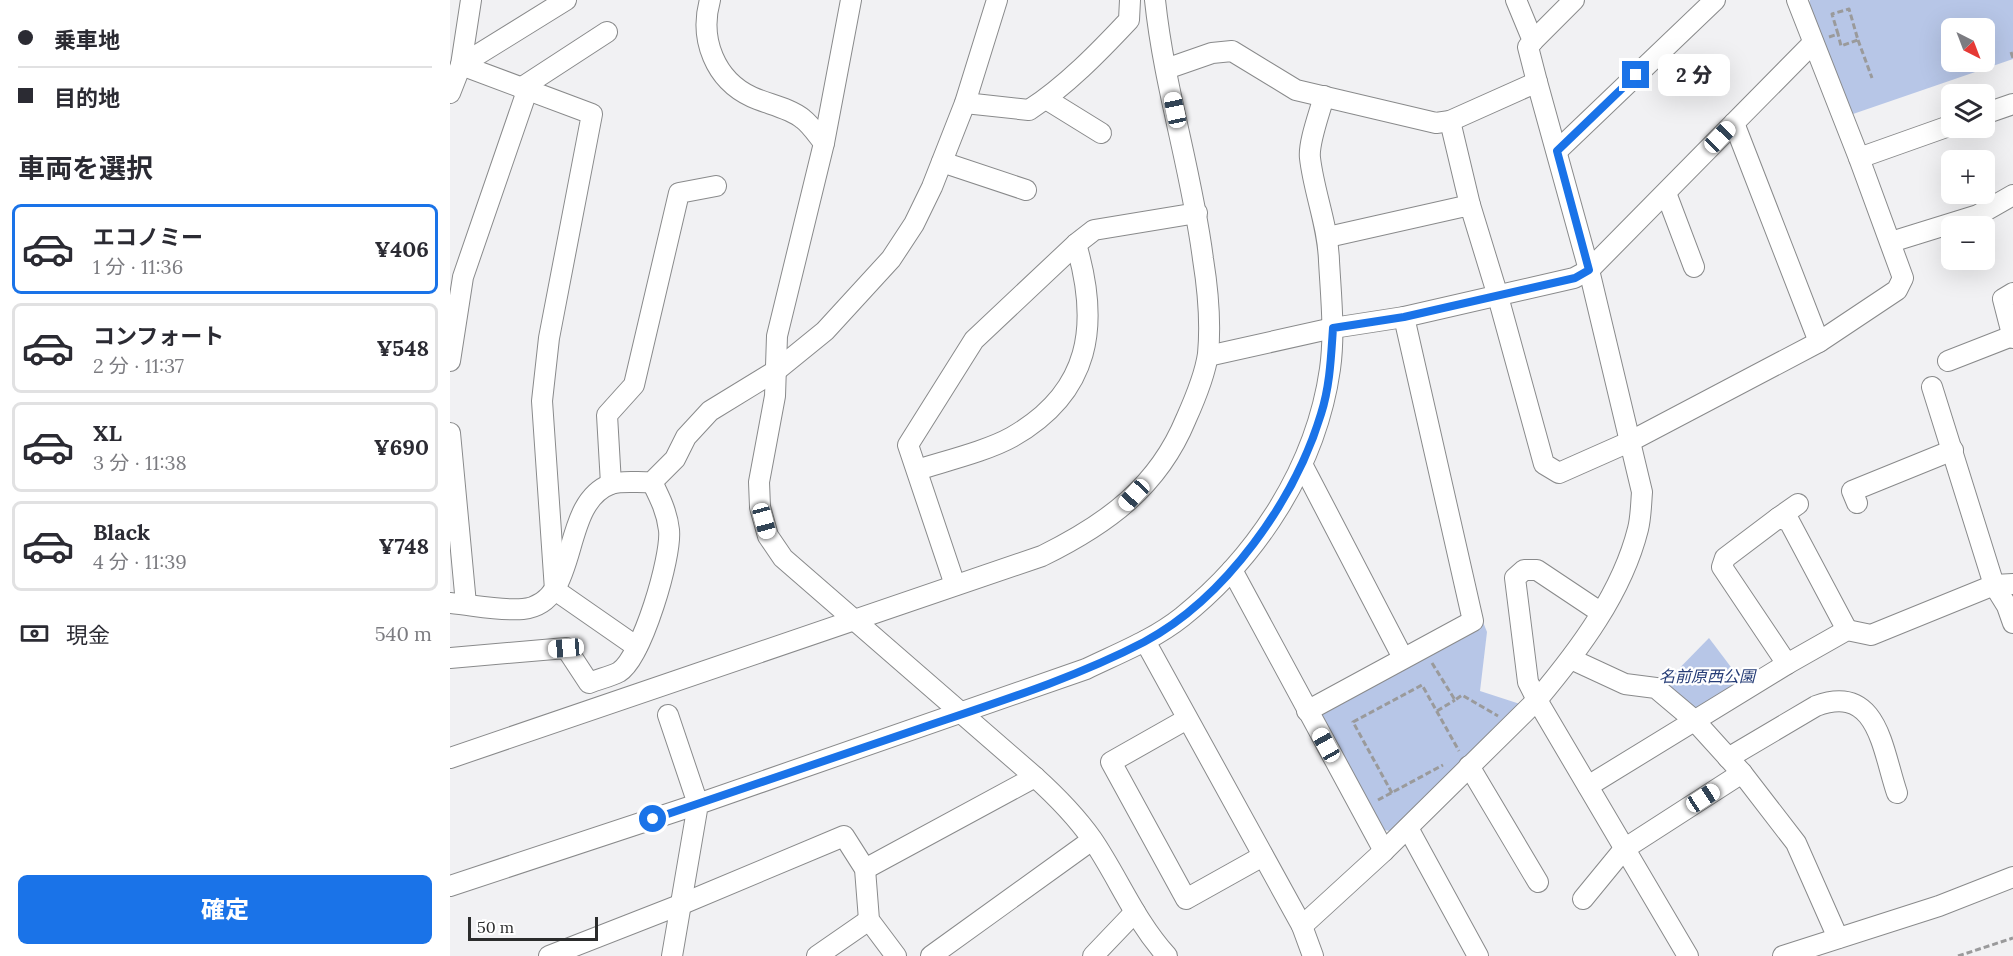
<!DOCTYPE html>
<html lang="ja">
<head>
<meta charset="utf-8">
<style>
  :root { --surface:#fff; --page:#f2f2f3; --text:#2b2b33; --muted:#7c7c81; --line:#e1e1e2; --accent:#1a73e8 }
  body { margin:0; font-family:Lora,"Noto Sans JP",serif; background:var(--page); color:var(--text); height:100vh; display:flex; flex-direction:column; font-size:22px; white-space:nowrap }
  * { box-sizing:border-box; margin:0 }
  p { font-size:20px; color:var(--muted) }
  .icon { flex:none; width:33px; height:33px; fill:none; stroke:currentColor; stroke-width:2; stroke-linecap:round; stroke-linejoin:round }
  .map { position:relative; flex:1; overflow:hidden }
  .drawer { display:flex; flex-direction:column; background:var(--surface); width:450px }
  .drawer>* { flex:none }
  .banner { display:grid; align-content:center; height:132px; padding:0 18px; background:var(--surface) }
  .needle { width:39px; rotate:138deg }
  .controls { position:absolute; left:1491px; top:18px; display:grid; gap:12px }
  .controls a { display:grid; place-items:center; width:54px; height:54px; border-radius:9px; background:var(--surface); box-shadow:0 6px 24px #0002; font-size:30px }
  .scale { position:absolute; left:18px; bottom:15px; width:130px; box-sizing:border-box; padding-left:6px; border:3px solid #2b2c2c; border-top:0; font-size:16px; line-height:21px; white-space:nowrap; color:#2b2c2c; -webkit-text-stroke:4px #fff; paint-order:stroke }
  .end { position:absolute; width:27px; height:27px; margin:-14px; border:8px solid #1a73e8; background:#fff; box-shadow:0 0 0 3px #fff }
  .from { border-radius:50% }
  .bubble { position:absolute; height:42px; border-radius:9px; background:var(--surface); box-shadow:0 6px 24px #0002; font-size:20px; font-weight:800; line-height:42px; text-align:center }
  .car { position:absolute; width:18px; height:36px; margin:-18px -9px; border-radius:8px; box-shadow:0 0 4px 2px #0007; background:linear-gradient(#fff 24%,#345 0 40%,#fff 0 76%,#345 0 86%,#fff 0) }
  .banner b { display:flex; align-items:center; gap:21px; height:57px; font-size:22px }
  .banner b+b { border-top:2px solid var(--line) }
  .banner i { width:15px; height:15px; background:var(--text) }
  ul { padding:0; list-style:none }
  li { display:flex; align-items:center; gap:18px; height:90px; margin:0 12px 9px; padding:0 6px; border:3px solid var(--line); border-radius:9px }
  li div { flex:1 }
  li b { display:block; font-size:22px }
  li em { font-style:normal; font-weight:800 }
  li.on { border-color:var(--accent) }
  li>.icon { width:54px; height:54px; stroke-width:1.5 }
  h2 { padding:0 18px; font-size:27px; line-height:72px }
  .pay { display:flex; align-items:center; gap:15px; height:66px; padding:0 18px; font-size:22px }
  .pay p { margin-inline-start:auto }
  .primary-button { display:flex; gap:12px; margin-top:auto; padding:12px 18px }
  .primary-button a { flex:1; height:69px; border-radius:9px; background:var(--accent); color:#fff; font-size:24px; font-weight:800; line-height:69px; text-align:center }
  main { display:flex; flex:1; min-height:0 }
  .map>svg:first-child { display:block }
  .green { fill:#b7c6e7; fill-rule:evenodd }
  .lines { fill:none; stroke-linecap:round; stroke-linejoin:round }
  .minor-casing { stroke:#898a8b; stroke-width:22 }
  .path { stroke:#9a9a9b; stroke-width:3; stroke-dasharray:6 3; stroke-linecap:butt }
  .minor { stroke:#fff; stroke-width:20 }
  .route { stroke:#1a73e8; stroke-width:8 }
  .labels { text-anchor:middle; stroke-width:4.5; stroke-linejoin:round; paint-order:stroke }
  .park-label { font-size:16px; font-style:italic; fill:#263d77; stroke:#fff }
</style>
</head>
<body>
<main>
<section class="drawer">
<div class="banner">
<b><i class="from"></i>乗車地</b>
<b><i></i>目的地</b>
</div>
<h2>車両を選択</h2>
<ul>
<li class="on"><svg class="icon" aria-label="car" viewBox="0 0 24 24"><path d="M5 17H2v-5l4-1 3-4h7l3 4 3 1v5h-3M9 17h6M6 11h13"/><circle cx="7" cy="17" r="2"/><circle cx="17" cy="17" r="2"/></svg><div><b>エコノミー</b><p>1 分 · 11:36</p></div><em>¥406</em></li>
<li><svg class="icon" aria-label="car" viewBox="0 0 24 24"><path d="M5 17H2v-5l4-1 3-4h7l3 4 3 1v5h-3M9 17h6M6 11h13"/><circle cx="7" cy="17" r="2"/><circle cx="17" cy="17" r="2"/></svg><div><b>コンフォート</b><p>2 分 · 11:37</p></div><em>¥548</em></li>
<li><svg class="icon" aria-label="car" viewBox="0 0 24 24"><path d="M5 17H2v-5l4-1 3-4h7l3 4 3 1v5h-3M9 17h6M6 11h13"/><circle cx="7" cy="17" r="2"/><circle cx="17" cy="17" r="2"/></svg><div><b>XL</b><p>3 分 · 11:38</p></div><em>¥690</em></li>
<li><svg class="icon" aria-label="car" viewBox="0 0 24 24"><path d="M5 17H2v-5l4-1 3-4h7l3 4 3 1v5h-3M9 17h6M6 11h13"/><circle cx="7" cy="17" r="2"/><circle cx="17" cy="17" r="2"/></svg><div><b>Black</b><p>4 分 · 11:39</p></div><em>¥748</em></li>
</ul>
<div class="pay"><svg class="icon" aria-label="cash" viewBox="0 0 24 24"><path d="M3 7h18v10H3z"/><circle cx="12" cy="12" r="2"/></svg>現金<p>540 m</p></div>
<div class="primary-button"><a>確定</a></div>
</section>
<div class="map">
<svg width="1563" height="956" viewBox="0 0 1563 956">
  <rect width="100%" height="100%" fill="#f1f1f3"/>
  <!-- green -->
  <g class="green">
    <path d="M1360,0H1563V59L1403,114L1359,3ZM1502,28H1534V62H1502Z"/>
    <polygon points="1033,622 1037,632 1030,691 1070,704 942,831 932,830 868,712"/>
    <polygon points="1259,638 1293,683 1245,713 1214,684"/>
  </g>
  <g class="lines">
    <!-- minor casing -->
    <g class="minor-casing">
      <g id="minor">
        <path d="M260,0C249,39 265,80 302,97C317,104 340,108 353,119C361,125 368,136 374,143"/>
        <path d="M401,0L374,143L327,336L325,396L309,482L310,507L318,536L333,558L585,777C606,796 625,815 642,839C668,877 685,921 717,956"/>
        <polyline points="1066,0 1083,41 1078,47 1087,82"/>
        <polyline points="1083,41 1124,0"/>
        <polyline points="11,65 142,114 99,338 92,401 105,590 187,647"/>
        <polyline points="11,65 116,0"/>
        <path d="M716,69L762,53L782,51L846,90L986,123L1000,121L1087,82L1139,270L1192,492C1191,504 1191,517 1188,529C1172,593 1129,650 1087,700L1078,682L1065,578L1074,570H1087L1150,612"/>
        <polyline points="71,88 157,32"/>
        <polyline points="0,93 11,65 21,0"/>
        <polyline points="596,99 651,133"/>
        <path d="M515,103L579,110C616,86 649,52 679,20L680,0"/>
        <polyline points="1534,114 1563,104"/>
        <polyline points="1000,121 1020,205"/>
        <polyline points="1284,123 1369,342"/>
        <polyline points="1107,151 1265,0"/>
        <polyline points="1409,158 1502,125"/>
        <polyline points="492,162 576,190"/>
        <polyline points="1216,193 1244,267"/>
        <polyline points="878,237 1020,205 1047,293 1094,464 1109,473 1179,442 1369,342 1447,290 1453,278 1409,158 1347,0"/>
        <polyline points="1441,242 1528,215 1563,195"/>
        <polyline points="1563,293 1553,299 1563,338"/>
        <polyline points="758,356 883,328 954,317 1124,278 1139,270 1363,43"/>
        <polyline points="0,361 13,277 77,91"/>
        <polyline points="1498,361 1562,336"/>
        <polyline points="1482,387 1544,585 1557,606 1563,623"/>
        <polyline points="0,433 16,604"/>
        <polyline points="853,466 953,658"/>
        <path d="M467,470C495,461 537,451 562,437C641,392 650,325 626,244"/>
        <polyline points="161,484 157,415 184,385 229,193 266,186"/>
        <polyline points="1407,503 1402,491 1503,450"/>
        <polyline points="1328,518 1348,504"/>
        <polyline points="782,570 934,851"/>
        <polyline points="505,585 458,445 524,340 626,244 644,230 747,213"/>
        <path d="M0,603C23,605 50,611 73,609C132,603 108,504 161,484C172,480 190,483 202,482L225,459L236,437L260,411L327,370L375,331L441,259L464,224L482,187L515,103L547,0"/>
        <polyline points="695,641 852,926 863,956"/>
        <path d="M0,658L116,648L139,683C148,679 160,677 169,672C192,658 222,556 219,530C217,512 210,498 202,482"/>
        <polyline points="1121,659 1175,684 1206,688 1244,720 1292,773 1346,843 1388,938"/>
        <polyline points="1337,664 1272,567 1275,558 1328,518 1339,521 1397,630"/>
        <polyline points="857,711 1023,621 954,317"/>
        <polyline points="737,719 661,762 736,899 813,856"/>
        <path d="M0,758L592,556C657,524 708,487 736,419C745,399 755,375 758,354C761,322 758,290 753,259C742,172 714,87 705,0"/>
        <path d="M1278,758L1366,706C1428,683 1432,749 1447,793"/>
        <polyline points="1019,766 1088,882"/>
        <polyline points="1138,786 1337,664 1397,630 1421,635 1544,585 1563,584"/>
        <polyline points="958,828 1028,956"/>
        <polyline points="415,869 585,777"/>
        <polyline points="0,886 248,804 218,715"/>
        <polyline points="1133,899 1174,849 1292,773"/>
        <polyline points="852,926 934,851 1087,700 1238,956"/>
        <polyline points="99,956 232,904 394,836 415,869 419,920 446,956"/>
        <path d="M222,956L248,804L636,669C669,653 703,640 732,617C808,556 866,467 880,369C885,333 881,297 879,261C878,225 864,193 860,158C858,143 870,112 874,96"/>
        <polyline points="367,956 419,920"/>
        <polyline points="481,956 642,840"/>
        <polyline points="643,956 685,912"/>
        <polyline points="1333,956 1489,906 1563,877"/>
      </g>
    </g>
    <!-- path -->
    <g class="path">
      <polyline points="1379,37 1388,34 1382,14 1399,9 1408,40 1391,46 1388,34"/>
      <polyline points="1408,40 1422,78"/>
      <polyline points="1561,52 1563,58"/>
      <polyline points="982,663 1005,700 1012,695 1048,716"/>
      <polyline points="987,711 1005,700"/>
      <polyline points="942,793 903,722 972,685 1009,751"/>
      <polyline points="928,800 993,765"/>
      <polyline points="1508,956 1563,938"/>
    </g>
    <!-- minor -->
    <use href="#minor" class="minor"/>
  </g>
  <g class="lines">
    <!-- route -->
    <path class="route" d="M203,819C294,789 384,758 474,727C548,702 625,678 694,642C776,598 845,500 871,414C880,386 881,357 883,328L954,317L1125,278L1139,270L1107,151L1186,75"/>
  </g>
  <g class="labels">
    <!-- park labels -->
    <g class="park-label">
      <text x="1257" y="682">名前原西公園</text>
    </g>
  </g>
</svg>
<div class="controls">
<a><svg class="needle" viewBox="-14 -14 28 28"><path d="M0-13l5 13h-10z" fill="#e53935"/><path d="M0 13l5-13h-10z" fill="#7c7c81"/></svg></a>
<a><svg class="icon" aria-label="layers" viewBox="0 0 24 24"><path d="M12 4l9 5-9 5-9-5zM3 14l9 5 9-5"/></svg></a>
<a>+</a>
<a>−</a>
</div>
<div class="scale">50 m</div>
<i class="end from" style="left:203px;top:819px"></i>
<i class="end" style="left:1186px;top:75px"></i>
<div class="bubble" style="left:1208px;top:54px;width:72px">2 分</div>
<i class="car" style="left:725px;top:110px;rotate:348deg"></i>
<i class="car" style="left:1270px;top:137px;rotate:44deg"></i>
<i class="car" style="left:684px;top:495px;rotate:223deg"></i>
<i class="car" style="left:314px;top:521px;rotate:165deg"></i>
<i class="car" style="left:116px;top:648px;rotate:265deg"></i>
<i class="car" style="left:876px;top:745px;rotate:331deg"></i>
<i class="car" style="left:1253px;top:798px;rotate:57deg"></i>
</div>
</main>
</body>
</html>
